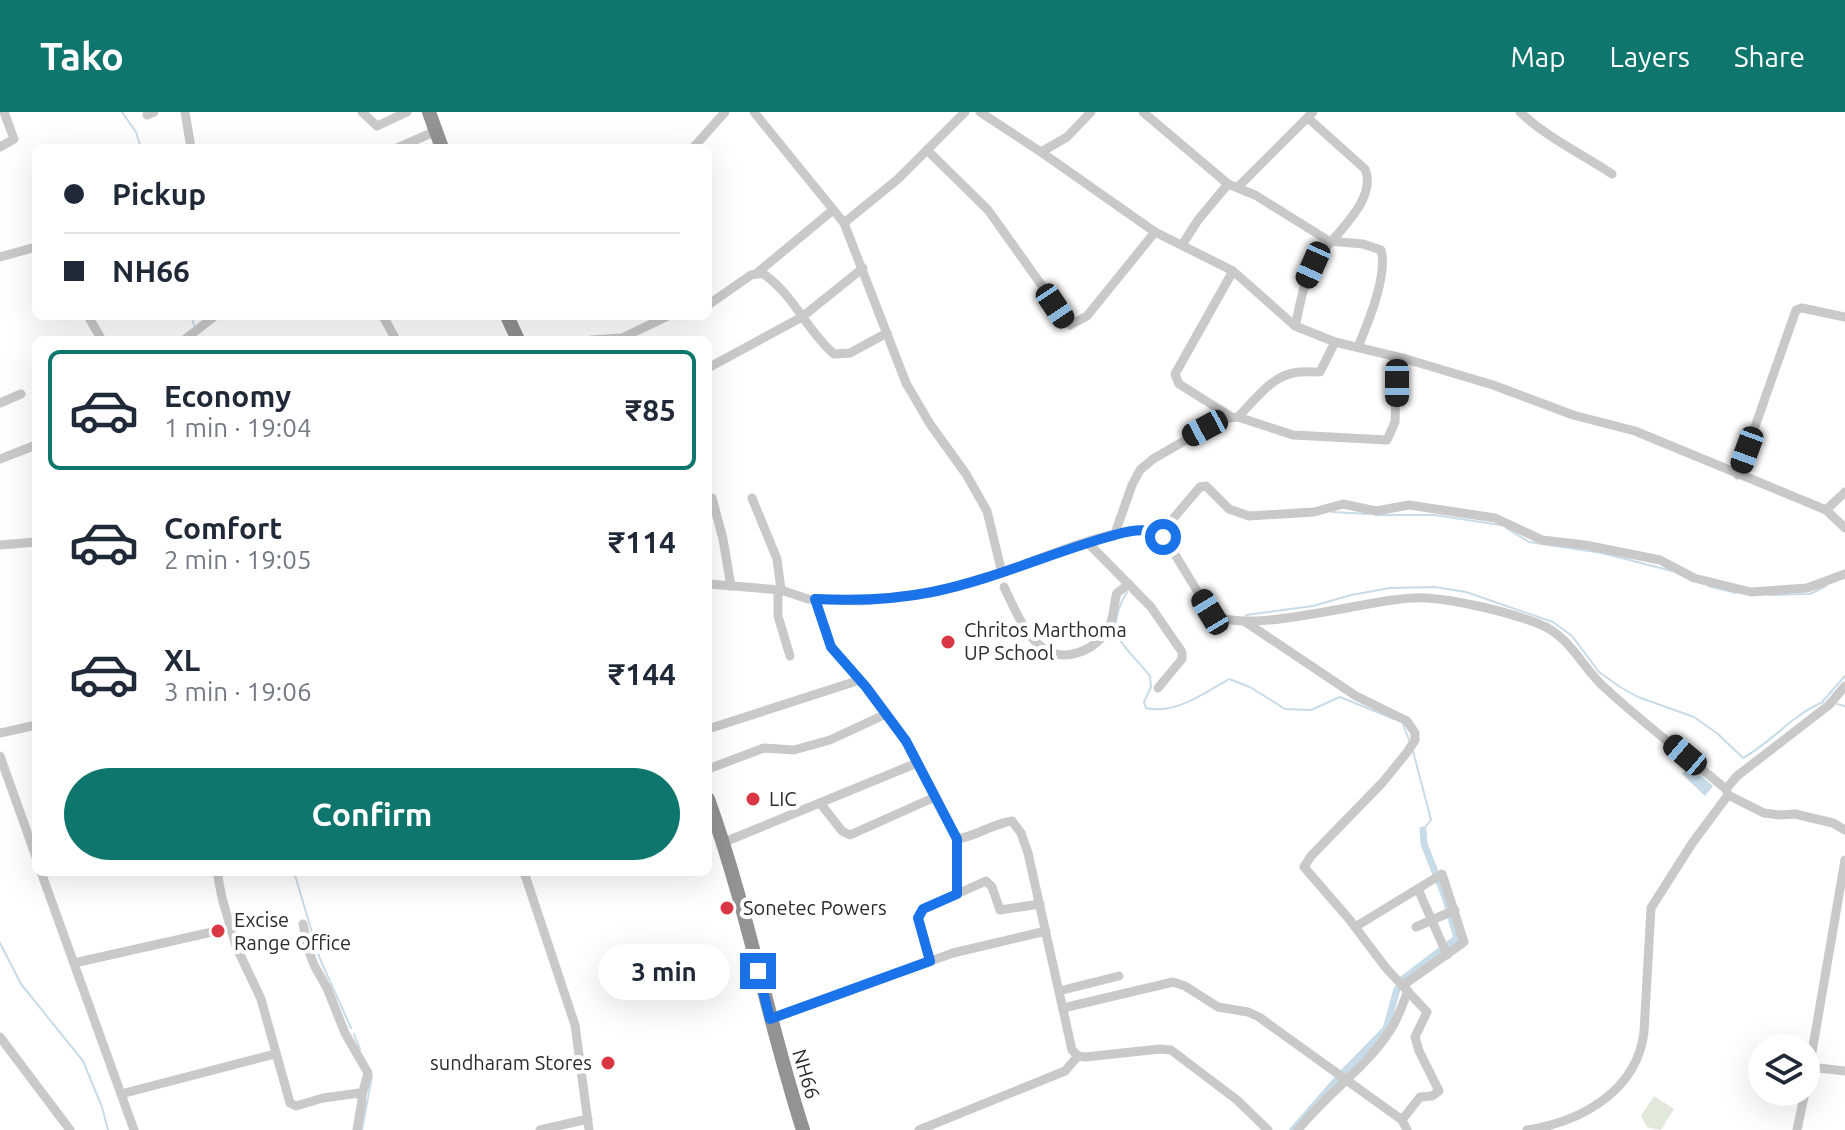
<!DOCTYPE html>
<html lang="en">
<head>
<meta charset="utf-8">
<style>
  :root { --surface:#fff; --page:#f2f2f3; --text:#1f2937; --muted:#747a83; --line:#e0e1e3; --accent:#0f766e }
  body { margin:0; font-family:Ubuntu,sans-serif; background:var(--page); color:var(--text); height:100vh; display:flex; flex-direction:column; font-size:30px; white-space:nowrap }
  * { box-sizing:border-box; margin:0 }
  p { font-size:26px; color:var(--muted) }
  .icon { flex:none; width:44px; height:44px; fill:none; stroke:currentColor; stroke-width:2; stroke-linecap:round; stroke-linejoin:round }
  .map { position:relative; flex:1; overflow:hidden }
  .details { position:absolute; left:32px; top:224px; width:680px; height:540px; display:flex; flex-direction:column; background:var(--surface); border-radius:12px; box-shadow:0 8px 32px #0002 }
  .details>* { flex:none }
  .hud { position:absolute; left:32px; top:32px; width:680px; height:176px; border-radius:12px; box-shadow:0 8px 32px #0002; display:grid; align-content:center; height:176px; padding:0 32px; background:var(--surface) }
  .controls { position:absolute; left:1748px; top:922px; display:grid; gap:16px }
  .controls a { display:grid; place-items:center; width:72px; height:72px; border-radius:50%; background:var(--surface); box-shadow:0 8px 32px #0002; font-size:40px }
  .end { position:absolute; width:36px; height:36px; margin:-18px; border:10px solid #1a73e8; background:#fff; box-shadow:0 0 0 4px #fff }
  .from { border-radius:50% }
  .bubble { position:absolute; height:56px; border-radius:28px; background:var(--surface); box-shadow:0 8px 32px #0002; font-size:26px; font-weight:700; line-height:56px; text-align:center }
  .car { position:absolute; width:24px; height:48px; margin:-24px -12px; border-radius:10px; box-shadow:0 0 6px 2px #0007; background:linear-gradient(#222 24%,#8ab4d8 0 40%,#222 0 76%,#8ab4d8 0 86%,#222 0) }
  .hud b { display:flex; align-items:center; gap:28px; height:76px; font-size:30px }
  .hud b+b { border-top:2px solid var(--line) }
  .hud i { width:20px; height:20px; background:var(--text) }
  ul { padding:14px 0 0; list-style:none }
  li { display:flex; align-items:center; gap:24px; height:120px; margin:0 16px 12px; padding:0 16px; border:4px solid transparent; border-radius:12px }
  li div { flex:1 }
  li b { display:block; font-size:30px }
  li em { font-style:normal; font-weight:700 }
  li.selected { border-color:var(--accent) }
  li>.icon { width:72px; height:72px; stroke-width:1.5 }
  .button { display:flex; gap:16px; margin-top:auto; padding:16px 32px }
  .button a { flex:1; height:92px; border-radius:48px; background:var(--accent); color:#fff; font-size:32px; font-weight:700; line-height:92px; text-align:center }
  header { display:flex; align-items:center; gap:48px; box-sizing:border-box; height:112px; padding:0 40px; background:var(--accent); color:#fff }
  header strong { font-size:38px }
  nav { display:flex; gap:44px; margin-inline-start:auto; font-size:28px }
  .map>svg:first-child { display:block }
  .green { fill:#e2e9da }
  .water { fill:#c7dbe8 }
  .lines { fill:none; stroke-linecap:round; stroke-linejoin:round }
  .stream { stroke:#c7dbe8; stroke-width:2 }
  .canal { stroke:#c7dbe8; stroke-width:7 }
  .minor { stroke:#c9c9c9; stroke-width:9 }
  .highway { stroke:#939393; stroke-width:14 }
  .route { stroke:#1a73e8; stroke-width:10 }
  .poi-dot { fill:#da3744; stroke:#fff; stroke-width:3 }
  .labels { text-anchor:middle; stroke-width:8; stroke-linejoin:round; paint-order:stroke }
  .poi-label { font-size:20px; fill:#2c2c2c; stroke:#fff; text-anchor:start }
  .street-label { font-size:20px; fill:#2c2c2c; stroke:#fff }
</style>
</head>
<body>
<header>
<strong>Tako</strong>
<nav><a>Map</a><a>Layers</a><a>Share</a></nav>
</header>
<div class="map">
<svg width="1845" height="1018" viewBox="0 0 1845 1018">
  <rect width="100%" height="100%" fill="#fff"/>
  <!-- green -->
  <polygon class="green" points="1654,984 1674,997 1661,1018 1647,1015 1641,1004"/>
  <!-- water -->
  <polygon class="water" points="1689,653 1713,674 1705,684 1682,662"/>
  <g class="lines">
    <!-- stream -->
    <g class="stream">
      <polyline points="122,0 136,20 141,36"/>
      <polyline points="191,204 194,213"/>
      <polyline points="197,225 198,228"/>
      <polyline points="1332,400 1369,402"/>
      <polyline points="1376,403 1435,403 1500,413"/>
      <polyline points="1506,416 1529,430 1602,441 1672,459"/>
      <polyline points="1708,474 1736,481"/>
      <path d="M1127,480C1101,524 1125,532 1150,564L1151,575L1144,590L1146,596C1174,603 1205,581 1229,567L1250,575L1285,597L1311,598L1340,585L1394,607"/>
      <polyline points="1770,483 1810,482 1826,474"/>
      <path d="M1246,503L1313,494L1351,483L1390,476L1435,475L1466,480L1553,510L1572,524L1599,560L1620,575L1638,585L1694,605L1718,622L1743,646C1772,630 1792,603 1823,590"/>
      <polyline points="1823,589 1845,564"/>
      <polyline points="1837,592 1845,594"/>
      <polyline points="1403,612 1409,628"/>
      <polyline points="1413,639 1431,708 1423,718"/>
      <polyline points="294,760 320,847 351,916"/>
      <polyline points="0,831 21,872 83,949 102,995 108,1018"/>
      <polyline points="354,922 360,937"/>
      <polyline points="362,1018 372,964"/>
    </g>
    <!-- canal -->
    <g class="canal">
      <polyline points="1403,867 1457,826 1445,785 1424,732 1423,718"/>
      <polyline points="1293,1018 1340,964 1386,917 1397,877"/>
    </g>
    <!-- minor -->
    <g class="minor">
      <polyline points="185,0 191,36"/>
      <polyline points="362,0 377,14 407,0"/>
      <polyline points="754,0 844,111 898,67 965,0"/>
      <polyline points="980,0 1041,40 1067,25 1091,0"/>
      <path d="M1143,0L1228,72L1255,83L1329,129L1363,132L1381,138C1388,163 1368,211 1358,235"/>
      <path d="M1520,0C1547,26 1581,41 1612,62"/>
      <polyline points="147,3 154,0"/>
      <polyline points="0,35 14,27 4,0"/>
      <polyline points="397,36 436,19"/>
      <polyline points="693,36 725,0"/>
      <polyline points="927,38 988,98 1070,213 1087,204 1155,120"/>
      <polyline points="1041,40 1155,120 1233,159 1295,214 1335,230 1406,247 1493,273 1573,303 1635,319 1826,398 1845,416"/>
      <polyline points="1238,75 1313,0"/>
      <polyline points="1182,133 1198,108 1228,72"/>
      <polyline points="0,145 36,135"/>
      <polyline points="757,161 833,98"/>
      <path d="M708,193L751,163L762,161C793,181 806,218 834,242L850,241L887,221"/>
      <polyline points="88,204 102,228"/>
      <polyline points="383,204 396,228"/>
      <path d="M1295,214C1300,194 1303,171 1313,153C1328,127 1379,90 1365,57L1308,6"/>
      <polyline points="184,228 215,204"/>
      <polyline points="591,228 622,226 668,204"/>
      <polyline points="708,256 802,205 863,156"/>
      <polyline points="0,291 21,282"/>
      <polyline points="1230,304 1179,272 1175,262 1233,159"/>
      <path d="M1238,305C1253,290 1271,265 1293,261C1302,259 1311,260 1320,260L1335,230"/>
      <polyline points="0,347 36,333"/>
      <polyline points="1738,363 1796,198 1802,196 1845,205"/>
      <polyline points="712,386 723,427 731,474"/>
      <polyline points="752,386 777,447 781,478"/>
      <polyline points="1826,398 1845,380"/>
      <polyline points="1160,422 1200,375 1206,374 1229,397 1249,404 1314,400 1343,392 1376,399 1409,393 1495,406 1542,428 1585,433 1660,448 1694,466 1751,480 1807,476 1845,462"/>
      <polyline points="1114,424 1132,373 1140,358 1153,347 1222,307 1238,305 1293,323 1387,328 1395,310 1397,245"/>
      <polyline points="1088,431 1151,495 1182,540 1182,547 1158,576"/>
      <polyline points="0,433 36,430"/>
      <path d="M1002,461C1035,449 1121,411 1154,419C1161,421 1164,426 1168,431L1210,500C1244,528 1379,482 1426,486C1458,488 1509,500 1539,512C1569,523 1582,555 1604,575C1643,611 1685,643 1726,677"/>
      <polyline points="708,472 781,478 808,487 861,489 936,480 1002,461 987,399 966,362 930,312 906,271 844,111"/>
      <path d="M1004,475C1019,505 1036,556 1080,540C1092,536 1101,528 1108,517C1115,505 1113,493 1117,481L1129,472"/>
      <polyline points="778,477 778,504 790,544"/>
      <path d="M815,487L831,535L866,575L906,629L957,727C977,724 992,712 1012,709L1021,721L1028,741L1072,938L1078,944L1085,945L1160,937L1171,938L1237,988L1268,1018"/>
      <polyline points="1244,509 1356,584 1407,609 1415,621 1415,628 1408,639 1383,670 1311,744 1304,755 1349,807 1386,856 1427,900 1415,925 1419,939 1439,979 1432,984 1420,985 1402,1008 1407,1018"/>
      <polyline points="1845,574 1829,593 1737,664 1726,677 1728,683 1764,701 1780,703 1795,702 1833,711 1845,718"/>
      <polyline points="708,617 860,568"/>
      <polyline points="0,621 36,613"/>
      <polyline points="0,644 36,745"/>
      <polyline points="708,657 764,636 794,638 830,628 886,602"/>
      <polyline points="820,691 842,719 850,723 935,685"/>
      <polyline points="722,731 917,651"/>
      <polyline points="41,760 134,1018"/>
      <polyline points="217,760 222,786 236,834 261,887 290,991 296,994 323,986 360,981 362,988 357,1018"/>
      <polyline points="524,760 575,913 589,1018"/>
      <polyline points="1418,777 1447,843"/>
      <polyline points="957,782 986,769 992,775 1000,798 1040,792"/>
      <polyline points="303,812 308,837 314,853 327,876 345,921 368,961 362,983"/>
      <polyline points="1355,815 1442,762 1464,830 1402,874"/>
      <polyline points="1416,815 1455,798"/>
      <polyline points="930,849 918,806 923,797 957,782 957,727"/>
      <polyline points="74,851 230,816"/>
      <polyline points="1059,879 1119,864"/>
      <polyline points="1063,896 1173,870 1185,874 1218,895 1248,900 1259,905 1402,1008"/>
      <polyline points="770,907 953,841 1046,819"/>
      <polyline points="0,925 70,1018"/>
      <polyline points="1810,955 1845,959"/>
      <polyline points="1806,975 1845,748"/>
      <polyline points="121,982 275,942"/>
      <polyline points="540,1018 588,1007"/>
      <polyline points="919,1018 1065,959 1078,944"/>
      <path d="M1298,1018C1325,983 1365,957 1389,920C1398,908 1402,893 1408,879"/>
      <path d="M1527,1018C1581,1010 1637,979 1644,920L1651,796L1693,730L1728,683"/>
      <polyline points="1797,1018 1805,980"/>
    </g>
    <!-- highway -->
    <g class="highway">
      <polyline points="429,0 442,36"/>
      <polyline points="507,204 518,228"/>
      <path d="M708,687C747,795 768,909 803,1018"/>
    </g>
  </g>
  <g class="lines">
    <!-- route -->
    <path class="route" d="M758,859L770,907L930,849L918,806L923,797L957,782V727L906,629L866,575L831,535L815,487C855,489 893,488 932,480C991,468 1046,443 1104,426C1121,421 1148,412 1163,425"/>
  </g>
  <!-- markers -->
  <g class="poi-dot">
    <circle cx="948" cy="530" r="8"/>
    <circle cx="753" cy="687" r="8"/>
    <circle cx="727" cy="796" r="8"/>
    <circle cx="218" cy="819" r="8"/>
    <circle cx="608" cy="951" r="8"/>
  </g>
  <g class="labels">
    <!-- poi labels -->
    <g class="poi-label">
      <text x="964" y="525">Chritos Marthoma<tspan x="964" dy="23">UP School</tspan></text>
      <text x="769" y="694">LIC</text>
      <text x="743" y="803">Sonetec Powers</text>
      <text x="234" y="815">Excise<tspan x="234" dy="23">Range Office</tspan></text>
      <text x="592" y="958" text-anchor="end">sundharam Stores</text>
    </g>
    <!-- street labels -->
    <g class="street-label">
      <text transform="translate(806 962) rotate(73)" y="7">NH66</text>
    </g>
  </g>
</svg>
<div class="controls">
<a><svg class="icon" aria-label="layers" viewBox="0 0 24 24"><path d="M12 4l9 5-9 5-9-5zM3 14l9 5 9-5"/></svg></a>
</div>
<i class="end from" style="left:1163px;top:425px"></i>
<i class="end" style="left:758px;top:859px"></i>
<div class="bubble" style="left:598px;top:832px;width:132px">3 min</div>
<i class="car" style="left:1313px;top:153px;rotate:204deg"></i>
<i class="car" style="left:1055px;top:194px;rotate:146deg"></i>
<i class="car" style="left:1397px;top:271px;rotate:180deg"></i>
<i class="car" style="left:1205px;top:316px;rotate:242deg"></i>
<i class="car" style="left:1747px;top:338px;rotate:200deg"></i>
<i class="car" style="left:1210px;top:500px;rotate:329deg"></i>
<i class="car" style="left:1685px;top:643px;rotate:310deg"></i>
<div class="hud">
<b><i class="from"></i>Pickup</b>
<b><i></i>NH66</b>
</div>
<section class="details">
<ul>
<li class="selected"><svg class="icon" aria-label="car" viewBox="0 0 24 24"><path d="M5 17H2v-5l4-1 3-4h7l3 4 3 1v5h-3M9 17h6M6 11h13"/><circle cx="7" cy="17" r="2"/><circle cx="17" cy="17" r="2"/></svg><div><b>Economy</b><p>1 min · 19:04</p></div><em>₹85</em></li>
<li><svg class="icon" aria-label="car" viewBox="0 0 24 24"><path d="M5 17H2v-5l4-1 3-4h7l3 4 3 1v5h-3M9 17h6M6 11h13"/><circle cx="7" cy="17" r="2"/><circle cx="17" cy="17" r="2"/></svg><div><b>Comfort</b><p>2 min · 19:05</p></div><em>₹114</em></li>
<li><svg class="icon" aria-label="car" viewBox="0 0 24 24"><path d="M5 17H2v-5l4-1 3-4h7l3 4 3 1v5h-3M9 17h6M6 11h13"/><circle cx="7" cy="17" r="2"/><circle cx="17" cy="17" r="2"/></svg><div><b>XL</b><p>3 min · 19:06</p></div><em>₹144</em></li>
</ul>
<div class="button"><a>Confirm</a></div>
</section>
</div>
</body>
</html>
